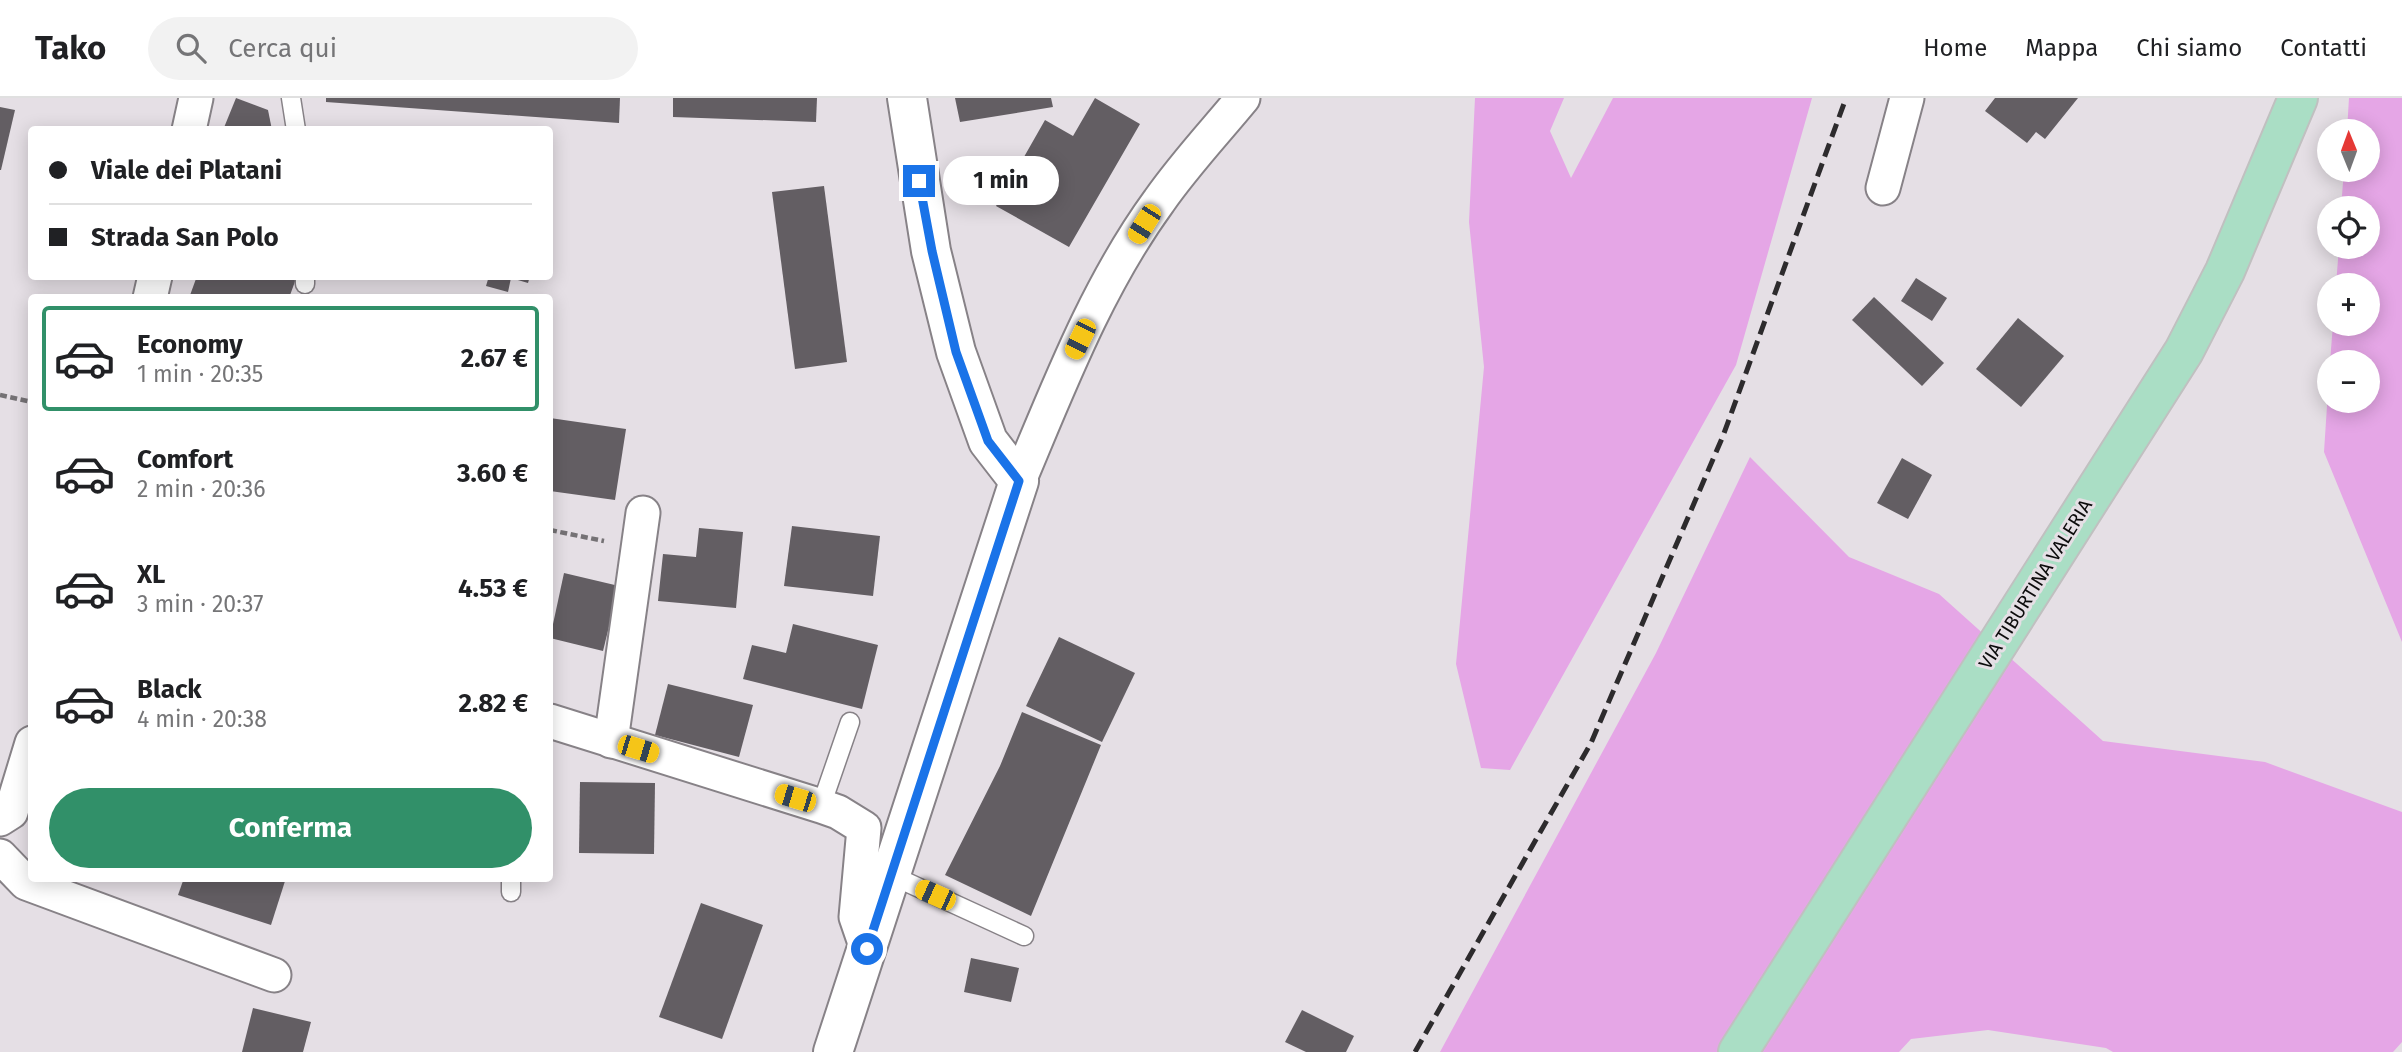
<!DOCTYPE html>
<html lang="it">
<head>
<meta charset="utf-8">
<style>
  :root { --surface:#fff; --page:#f2f2f2; --text:#202124; --muted:#757577; --line:#e0e0e0; --accent:#319069 }
  body { margin:0; font-family:"Fira Sans",sans-serif; background:var(--page); color:var(--text); height:100vh; display:flex; flex-direction:column; font-size:26px; white-space:nowrap }
  * { box-sizing:border-box; margin:0 }
  p { font-size:23px; color:var(--muted) }
  .icon { flex:none; width:38px; height:38px; fill:none; stroke:currentColor; stroke-width:2; stroke-linecap:round; stroke-linejoin:round }
  .map { position:relative; flex:1; overflow:hidden }
  .details { position:absolute; left:28px; top:196px; width:525px; height:588px; display:flex; flex-direction:column; background:var(--surface); border-radius:7px; box-shadow:0 4px 18px #0003 }
  .details>* { flex:none }
  .top-card { position:absolute; left:28px; top:28px; width:525px; height:154px; border-radius:7px; box-shadow:0 4px 18px #0003; display:grid; align-content:center; height:154px; padding:0 21px; background:var(--surface) }
  .needle { width:46px; rotate:359deg }
  .tools { position:absolute; left:2317px; top:21px; display:grid; gap:14px }
  .tools a { display:grid; place-items:center; width:63px; height:63px; border-radius:50%; background:var(--surface); box-shadow:0 4px 18px #0003; font-size:35px }
  .end { position:absolute; width:32px; height:32px; margin:-16px; border:9px solid #1a73e8; background:#fff; box-shadow:0 0 0 4px #fff }
  .from { border-radius:50% }
  .bubble { position:absolute; height:49px; border-radius:24px; background:var(--surface); box-shadow:0 4px 18px #0003; font-size:23px; font-weight:700; line-height:49px; text-align:center }
  .car { position:absolute; width:21px; height:42px; margin:-21px -10px; border-radius:9px; box-shadow:0 0 5px 2px #0007; background:linear-gradient(#f5c518 24%,#345 0 40%,#f5c518 0 76%,#345 0 86%,#f5c518 0) }
  .top-card b { display:flex; align-items:center; gap:24px; height:66px; font-size:26px }
  .top-card b+b { border-top:2px solid var(--line) }
  .top-card i { width:18px; height:18px; background:var(--text) }
  ul { padding:12px 0 0; list-style:none }
  li { display:flex; align-items:center; gap:21px; height:105px; margin:0 14px 10px; padding:0 7px; border:4px solid transparent; border-radius:7px }
  li div { flex:1 }
  li b { display:block; font-size:26px }
  li em { font-style:normal; font-weight:700 }
  li.active { border-color:var(--accent) }
  li>.icon { width:63px; height:63px; stroke-width:1.5 }
  .action { display:flex; gap:14px; margin-top:auto; padding:14px 21px }
  .action a { flex:1; height:80px; border-radius:42px; background:var(--accent); color:#fff; font-size:28px; font-weight:700; line-height:80px; text-align:center }
  header { display:flex; align-items:center; gap:42px; box-sizing:border-box; height:98px; padding:0 35px; background:var(--surface); border-bottom:2px solid var(--line) }
  header strong { font-size:33px }
  nav { display:flex; gap:38px; margin-inline-start:auto; font-size:24px }
  .search { width:490px; height:63px; background:var(--page); display:flex; align-items:center; gap:18px; box-sizing:border-box; padding:0 24px; border-radius:38px; color:var(--muted); font-size:26px }
  .map>svg:first-child { display:block }
  .green { fill:#e5a6e6 }
  .building { fill:#635e63 }
  .lines { fill:none; stroke-linecap:round; stroke-linejoin:round }
  .service-casing { stroke:#878287; stroke-width:21 }
  .minor-casing { stroke:#878287; stroke-width:37 }
  .tertiary-casing { stroke:#878287; stroke-width:42 }
  .primary-casing { stroke:#c0c0c0; stroke-width:42 }
  .path { stroke:#757275; stroke-width:4.5; stroke-dasharray:7 3.5; stroke-linecap:butt }
  .service { stroke:#fff; stroke-width:18 }
  .minor { stroke:#fff; stroke-width:33 }
  .tertiary { stroke:#fff; stroke-width:38 }
  .primary { stroke:#aadec5; stroke-width:38 }
  .rail { stroke:#2d2b2d; stroke-width:5; stroke-dasharray:14 7; stroke-linecap:butt }
  .route { stroke:#1a73e8; stroke-width:9 }
  .labels { text-anchor:middle; stroke-width:6; stroke-linejoin:round; paint-order:stroke }
  .street-label { font-size:19px; fill:#0c0b0c; stroke:#e5dfe5 }
</style>
</head>
<body>
<header>
<strong>Tako</strong>
<div class="search"><svg class="icon" aria-label="search" viewBox="0 0 24 24"><circle cx="10" cy="10" r="6"/><path d="M15 15l6 6"/></svg>Cerca qui</div>
<nav><a>Home</a><a>Mappa</a><a>Chi siamo</a><a>Contatti</a></nav>
</header>
<div class="map">
<svg width="2402" height="954" viewBox="0 0 2402 954">
  <rect width="100%" height="100%" fill="#e5dfe5"/>
  <!-- green -->
  <g class="green">
    <polygon points="1475,0 1564,0 1550,33 1571,80 1613,0 1812,0 1736,267 1510,672 1481,670 1456,566 1484,269 1469,124"/>
    <polygon points="2349,0 2402,0 2402,544 2324,354 2329,277 2329,303 2368,303 2368,264 2330,264 2333,226 2368,226 2368,187 2336,187 2339,149 2368,149 2368,110 2341,110 2344,72 2368,72 2368,33 2347,33"/>
    <polygon points="1750,359 1849,459 1939,496 2103,643 2265,664 2402,714 2402,944 2393,954 2113,954 2106,950 1988,932 1911,941 1899,954 1440,954 1656,555"/>
  </g>
  <!-- building -->
  <g class="building">
    <polygon points="236,0 268,12 272,32 223,32"/>
    <polygon points="326,0 620,0 619,25 326,4"/>
    <polygon points="673,0 817,0 816,24 673,19"/>
    <polygon points="955,0 1051,0 1053,9 960,24"/>
    <polygon points="1095,0 1140,26 1069,149 996,108 1045,22 1073,38"/>
    <polygon points="1995,0 2078,0 2045,41 2036,34 2027,45 1985,13"/>
    <polygon points="0,9 15,12 1,72 0,72"/>
    <polygon points="824,88 847,264 795,271 772,94"/>
    <polygon points="197,178 214,180 297,178 289,200 189,200"/>
    <polygon points="489,178 530,178 528,185 511,180 508,194 486,188"/>
    <polygon points="1916,180 1947,200 1932,223 1901,203"/>
    <polygon points="1874,199 1944,265 1922,288 1852,222"/>
    <polygon points="2018,220 2064,258 2021,309 1976,271"/>
    <polygon points="550,320 626,331 615,402 550,393"/>
    <polygon points="1902,360 1932,377 1908,421 1877,405"/>
    <polygon points="792,428 880,438 873,498 784,488"/>
    <polygon points="699,430 743,434 736,510 658,503 663,456 696,459"/>
    <polygon points="564,475 619,488 603,553 550,540"/>
    <polygon points="793,526 878,547 862,611 743,581 752,547 786,555"/>
    <polygon points="1059,539 1135,575 1102,644 1026,608"/>
    <polygon points="668,586 753,607 739,659 655,637"/>
    <polygon points="1022,614 1101,647 1031,818 945,777 1000,668"/>
    <polygon points="580,684 655,685 654,756 579,755"/>
    <polygon points="184,780 286,780 271,827 178,797"/>
    <polygon points="701,805 763,827 722,941 659,919"/>
    <polygon points="971,860 1019,870 1011,904 964,894"/>
    <polygon points="253,910 311,924 303,954 242,954"/>
    <polygon points="1302,912 1354,938 1346,954 1306,954 1285,944"/>
  </g>
  <g class="lines">
    <!-- service casing -->
    <g class="service-casing">
      <g id="service">
        <polyline points="291,0 296,32"/>
        <polyline points="305,178 305,186"/>
        <polyline points="821,708 850,624"/>
        <polyline points="891,777 1024,838"/>
        <polyline points="511,780 511,794"/>
      </g>
    </g>
    <!-- minor casing -->
    <g class="minor-casing">
      <g id="minor">
        <polyline points="189,32 196,0"/>
        <polyline points="1883,90 1907,0"/>
        <polyline points="150,200 155,178"/>
        <path d="M1019,383C1059,288 1097,188 1159,103C1184,67 1215,34 1243,0"/>
        <polyline points="550,623 821,708 838,714 864,730 856,819 867,851"/>
        <polyline points="611,643 643,415"/>
        <polyline points="0,721 11,714 32,645"/>
        <polyline points="0,758 26,785 274,877"/>
      </g>
    </g>
    <!-- tertiary casing -->
    <g class="tertiary-casing">
      <polyline id="tertiary" points="833,954 1019,383 988,343 956,254 931,153 907,0"/>
    </g>
    <!-- primary casing -->
    <g class="primary-casing">
      <polyline id="primary" points="1738,954 2184,253 2225,173 2298,0"/>
    </g>
    <!-- path -->
    <g class="path">
      <polyline points="0,297 32,304"/>
      <polyline points="550,432 604,443"/>
    </g>
    <!-- service -->
    <use href="#service" class="service"/>
    <!-- minor -->
    <use href="#minor" class="minor"/>
    <!-- tertiary -->
    <use href="#tertiary" class="tertiary"/>
    <!-- primary -->
    <use href="#primary" class="primary"/>
    <!-- rail -->
    <polyline class="rail" points="1415,954 1591,645 1723,338 1846,0"/>
  </g>
  <g class="lines">
    <!-- route -->
    <polyline class="route" points="867,851 1019,383 988,343 956,254 932,153 919,83"/>
  </g>
  <g class="labels">
    <!-- street labels -->
    <g class="street-label">
      <text transform="translate(2035 486) rotate(-58)" y="7">VIA TIBURTINA VALERIA</text>
    </g>
  </g>
</svg>
<div class="tools">
<a><svg class="needle" viewBox="-14 -14 28 28"><path d="M0-13l5 13h-10z" fill="#e53935"/><path d="M0 13l5-13h-10z" fill="#757577"/></svg></a>
<a><svg class="icon" aria-label="locate" viewBox="0 0 24 24"><circle cx="12" cy="12" r="6"/><path d="M12 2v4M12 18v4M2 12h4M18 12h4"/></svg></a>
<a>+</a>
<a>−</a>
</div>
<i class="end from" style="left:867px;top:851px"></i>
<i class="end" style="left:919px;top:83px"></i>
<div class="bubble" style="left:943px;top:58px;width:116px">1 min</div>
<i class="car" style="left:1144px;top:126px;rotate:212deg"></i>
<i class="car" style="left:1080px;top:241px;rotate:206deg"></i>
<i class="car" style="left:638px;top:651px;rotate:107deg"></i>
<i class="car" style="left:795px;top:700px;rotate:287deg"></i>
<i class="car" style="left:935px;top:797px;rotate:294deg"></i>
<div class="top-card">
<b><i class="from"></i>Viale dei Platani</b>
<b><i></i>Strada San Polo</b>
</div>
<section class="details">
<ul>
<li class="active"><svg class="icon" aria-label="car" viewBox="0 0 24 24"><path d="M5 17H2v-5l4-1 3-4h7l3 4 3 1v5h-3M9 17h6M6 11h13"/><circle cx="7" cy="17" r="2"/><circle cx="17" cy="17" r="2"/></svg><div><b>Economy</b><p>1 min · 20:35</p></div><em>2.67 €</em></li>
<li><svg class="icon" aria-label="car" viewBox="0 0 24 24"><path d="M5 17H2v-5l4-1 3-4h7l3 4 3 1v5h-3M9 17h6M6 11h13"/><circle cx="7" cy="17" r="2"/><circle cx="17" cy="17" r="2"/></svg><div><b>Comfort</b><p>2 min · 20:36</p></div><em>3.60 €</em></li>
<li><svg class="icon" aria-label="car" viewBox="0 0 24 24"><path d="M5 17H2v-5l4-1 3-4h7l3 4 3 1v5h-3M9 17h6M6 11h13"/><circle cx="7" cy="17" r="2"/><circle cx="17" cy="17" r="2"/></svg><div><b>XL</b><p>3 min · 20:37</p></div><em>4.53 €</em></li>
<li><svg class="icon" aria-label="car" viewBox="0 0 24 24"><path d="M5 17H2v-5l4-1 3-4h7l3 4 3 1v5h-3M9 17h6M6 11h13"/><circle cx="7" cy="17" r="2"/><circle cx="17" cy="17" r="2"/></svg><div><b>Black</b><p>4 min · 20:38</p></div><em>2.82 €</em></li>
</ul>
<div class="action"><a>Conferma</a></div>
</section>
</div>
</body>
</html>
